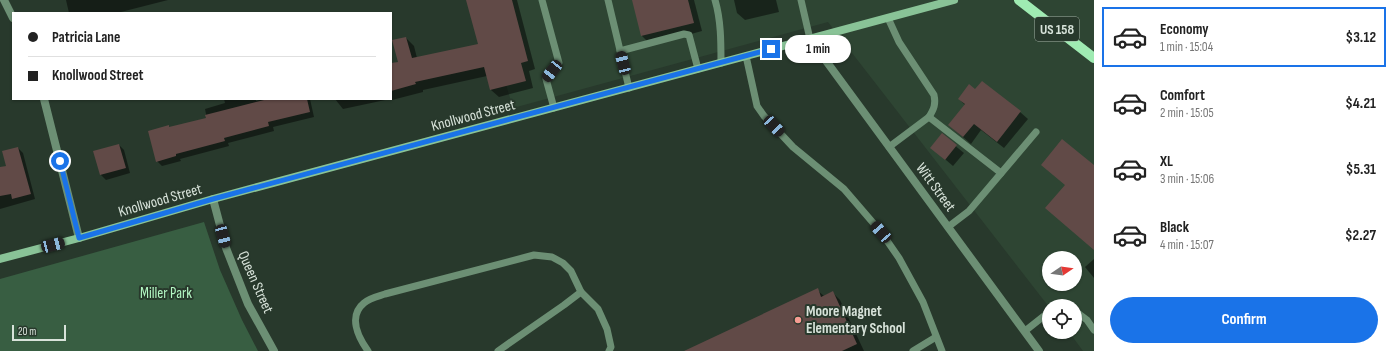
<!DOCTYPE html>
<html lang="en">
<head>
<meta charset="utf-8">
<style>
  :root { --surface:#fff; --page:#f6f6f6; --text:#222; --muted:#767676; --line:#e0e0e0; --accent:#1a73e8 }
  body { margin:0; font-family:"Sofia Sans Condensed",sans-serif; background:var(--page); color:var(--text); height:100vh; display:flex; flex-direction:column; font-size:15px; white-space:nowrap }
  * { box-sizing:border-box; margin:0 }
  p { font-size:13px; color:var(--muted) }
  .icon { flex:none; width:22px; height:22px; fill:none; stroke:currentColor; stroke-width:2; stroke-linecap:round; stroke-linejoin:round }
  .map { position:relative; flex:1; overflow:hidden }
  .sheet { display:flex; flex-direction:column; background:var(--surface); width:300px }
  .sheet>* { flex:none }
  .guide { position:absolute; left:12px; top:12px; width:380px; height:88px; border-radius:0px; box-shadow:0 1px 3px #0004; display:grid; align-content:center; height:88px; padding:0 16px; background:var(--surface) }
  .needle { width:26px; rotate:77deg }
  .fabs { position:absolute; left:1042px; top:251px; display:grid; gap:8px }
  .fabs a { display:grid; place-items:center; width:40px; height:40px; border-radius:50%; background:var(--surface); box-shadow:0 1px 3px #0004; font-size:20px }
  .scale { position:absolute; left:12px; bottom:10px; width:54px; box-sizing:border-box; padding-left:4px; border:2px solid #d8e3da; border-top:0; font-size:11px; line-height:14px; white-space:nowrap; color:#d8e3da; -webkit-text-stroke:3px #28392c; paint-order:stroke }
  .end { position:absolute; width:18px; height:18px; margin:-9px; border:5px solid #1a73e8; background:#fff; box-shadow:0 0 0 2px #fff }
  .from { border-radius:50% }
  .bubble { position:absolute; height:28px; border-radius:14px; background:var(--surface); box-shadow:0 1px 3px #0004; font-size:13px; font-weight:700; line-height:28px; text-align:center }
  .car { position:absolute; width:12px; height:24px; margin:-12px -6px; border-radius:5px; box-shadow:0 0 3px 1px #0007; background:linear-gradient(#222 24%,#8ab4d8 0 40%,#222 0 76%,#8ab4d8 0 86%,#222 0) }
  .guide b { display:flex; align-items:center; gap:14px; height:38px; font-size:15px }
  .guide b+b { border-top:1px solid var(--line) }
  .guide i { width:10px; height:10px; background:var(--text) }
  ul { padding:7px 0 0; list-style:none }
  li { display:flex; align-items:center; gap:12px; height:60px; margin:0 8px 6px; padding:0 8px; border:2px solid transparent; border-radius:0px }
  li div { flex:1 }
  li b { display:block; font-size:15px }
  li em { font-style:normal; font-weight:700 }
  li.on { border-color:var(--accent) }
  li>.icon { width:36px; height:36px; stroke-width:1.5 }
  .cta { display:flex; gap:8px; margin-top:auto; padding:8px 16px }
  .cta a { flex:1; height:46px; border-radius:24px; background:var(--accent); color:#fff; font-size:16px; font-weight:700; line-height:46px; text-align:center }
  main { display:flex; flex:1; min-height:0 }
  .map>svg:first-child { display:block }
  .built { fill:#2e4533; fill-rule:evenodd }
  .green { fill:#385e42 }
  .shadow { fill:#0007 }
  .building { fill:#614a47 }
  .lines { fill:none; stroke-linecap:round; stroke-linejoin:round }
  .service { stroke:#6c8f74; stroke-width:7 }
  .minor { stroke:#6c8f74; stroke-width:8 }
  .tertiary { stroke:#6c8f74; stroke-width:8 }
  .secondary { stroke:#89c397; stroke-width:8 }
  .primary { stroke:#9febb2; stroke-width:10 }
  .route { stroke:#1a73e8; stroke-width:5 }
  .poi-dot { fill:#f59c92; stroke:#28392c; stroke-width:1.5 }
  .labels { text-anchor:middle; stroke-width:4; stroke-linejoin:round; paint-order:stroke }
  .shield { fill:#28392c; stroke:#a3b0a6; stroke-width:1 }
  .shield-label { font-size:14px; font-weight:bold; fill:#d8e3da }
  .street-label { font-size:15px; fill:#d8e3da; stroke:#28392c }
  .park-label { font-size:15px; fill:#b3f7c3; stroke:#28392c }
  .poi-label { font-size:15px; font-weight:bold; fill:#d8e3da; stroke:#28392c; text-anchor:start }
</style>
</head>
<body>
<main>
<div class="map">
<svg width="1094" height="351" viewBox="0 0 1094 351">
  <rect width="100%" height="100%" fill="#28392c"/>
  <!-- built -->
  <path class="built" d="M481,0H1094V351H1083L1069,332H1075V306L1049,307L828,22L513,108ZM1049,258H1075V284H1049Z"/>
  <!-- green -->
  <polygon class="green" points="204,222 220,270 242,320 258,351 0,351 0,279"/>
  <!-- shadow -->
  <g class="shadow">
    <polygon points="66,0 168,0 117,13 69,13"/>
    <polygon points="467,0 517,0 535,69 529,71 533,88 499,97 491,90 487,76 423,90 423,92 392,100 391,99 391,64 399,62 406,38 414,46 417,58 479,45"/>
    <polygon points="633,0 694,0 702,31 651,45 642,36"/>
    <polygon points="734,0 776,0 779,12 745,20 737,13"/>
    <polygon points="982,82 1020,112 1028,119 1004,148 981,130 971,144 949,125 965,105 959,99 975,91"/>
    <polygon points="224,99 256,99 256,101 263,99 310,99 314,117 273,127 274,131 228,143 229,146 180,159 181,161 162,166 157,161 170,128 207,119 205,109 225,103"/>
    <polygon points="335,99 390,99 343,109"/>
    <polygon points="942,135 964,153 953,166 932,148"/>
    <polygon points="119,145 124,150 130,173 106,180 101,175 94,152"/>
    <polygon points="18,148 23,153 35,199 0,209 0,168 7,166"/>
    <polygon points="1094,259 1094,278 1085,267"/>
    <polygon points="817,290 824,296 832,292 840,300 864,351 686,351"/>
  </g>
  <!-- building -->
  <g class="building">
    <polygon points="466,0 512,0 528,61 521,63 526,81 490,90 484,67 415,82 416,84 391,91 391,63 398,62 392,40 406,37 412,58 478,44"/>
    <polygon points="632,0 688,0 694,23 641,36"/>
    <polygon points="982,81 1021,111 997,142 974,124 963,137 948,125 965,104 958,99 969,84 975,89"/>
    <polygon points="268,99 307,99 310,112 268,122 269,126 224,138 225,141 176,154 176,156 156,162 148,131 169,125 169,127 206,118 205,115"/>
    <polygon points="942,133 957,145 945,160 930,148"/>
    <polygon points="1062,139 1094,165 1094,250 1045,208 1065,185 1041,165"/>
    <polygon points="119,144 126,168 100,175 93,151"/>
    <polygon points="18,147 31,194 12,199 11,194 0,196 0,167 6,166 2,151"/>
    <polygon points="818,288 821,297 833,291 857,344 842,351 684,351"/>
  </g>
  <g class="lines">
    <!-- service -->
    <g class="service">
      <polyline points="542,0 559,63 546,79 554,108"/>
      <polyline points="608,0 629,88"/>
      <path d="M715,0C721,20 721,42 721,63"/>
      <polyline points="801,0 810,39"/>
      <path d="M888,18L899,42L934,95C936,104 934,109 929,117L889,147"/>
      <polyline points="620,51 684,34 689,35 698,69"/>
      <polyline points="746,56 757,106 764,116 793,147 844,189 881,232 899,258 923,302 942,351"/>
      <polyline points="929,117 1001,173"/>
      <polyline points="948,227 969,211 1036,132"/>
      <polyline points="1075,311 1087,320 1094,330"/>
      <polyline points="1025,331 1049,312"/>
      <path d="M368,351C358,337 348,316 364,303C369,298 379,296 385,294L534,255L552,257L563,263L571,271L581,292L598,309L607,329L611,347L609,351"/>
      <polyline points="498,351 564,305 581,292"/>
      <polyline points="913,351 936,337"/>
    </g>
    <!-- minor -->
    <g class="minor">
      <polyline points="4,0 13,18"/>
      <polyline points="810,39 1039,351"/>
      <polyline points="44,99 79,238"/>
    </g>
    <!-- tertiary -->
    <polyline class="tertiary" points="213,199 226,248 248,304 274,351"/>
    <!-- secondary -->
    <polyline class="secondary" points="0,259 79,238 213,199 954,0"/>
    <!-- primary -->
    <polyline class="primary" points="1019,0 1094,58"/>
  </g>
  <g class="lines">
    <!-- route -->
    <polyline class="route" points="60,161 79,238 213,199 771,49"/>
  </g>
  <!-- markers -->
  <circle class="poi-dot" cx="798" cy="320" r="4"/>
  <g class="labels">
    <!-- shield labels -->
    <rect class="shield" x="1035" y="17" width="44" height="24" rx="3"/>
    <g class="shield-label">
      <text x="1057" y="34">US 158</text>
    </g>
    <!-- street labels -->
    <g class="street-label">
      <text transform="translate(473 115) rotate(-15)" y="5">Knollwood Street</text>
      <text transform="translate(936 187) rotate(54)" y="5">Witt Street</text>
      <text transform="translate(160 200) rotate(-16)" y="5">Knollwood Street</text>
      <text transform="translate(256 282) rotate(66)" y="5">Queen Street</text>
    </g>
    <!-- park labels -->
    <g class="park-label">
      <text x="166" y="298">Miller Park</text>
    </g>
    <!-- poi labels -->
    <g class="poi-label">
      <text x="806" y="316">Moore Magnet<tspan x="806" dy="17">Elementary School</tspan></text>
    </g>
  </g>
</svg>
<div class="fabs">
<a><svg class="needle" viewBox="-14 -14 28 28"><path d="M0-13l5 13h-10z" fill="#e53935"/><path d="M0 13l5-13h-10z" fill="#767676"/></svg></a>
<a><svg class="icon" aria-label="locate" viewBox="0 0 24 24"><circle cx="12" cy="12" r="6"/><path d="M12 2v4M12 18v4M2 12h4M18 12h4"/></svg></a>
</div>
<div class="scale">20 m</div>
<i class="end from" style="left:60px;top:161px"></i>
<i class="end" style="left:771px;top:49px"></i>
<div class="bubble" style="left:785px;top:35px;width:66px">1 min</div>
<i class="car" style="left:623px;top:63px;rotate:346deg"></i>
<i class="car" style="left:552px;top:71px;rotate:218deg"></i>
<i class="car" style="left:774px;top:126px;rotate:137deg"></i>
<i class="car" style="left:881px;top:232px;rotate:319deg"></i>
<i class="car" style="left:223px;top:236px;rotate:165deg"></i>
<i class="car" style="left:53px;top:245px;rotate:76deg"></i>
<div class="guide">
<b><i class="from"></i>Patricia Lane</b>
<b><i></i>Knollwood Street</b>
</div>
</div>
<section class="sheet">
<ul>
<li class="on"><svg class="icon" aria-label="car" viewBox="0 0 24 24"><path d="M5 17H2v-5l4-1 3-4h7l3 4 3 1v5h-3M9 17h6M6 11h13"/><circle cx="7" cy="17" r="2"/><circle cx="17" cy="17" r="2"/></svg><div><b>Economy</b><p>1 min · 15:04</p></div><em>$3.12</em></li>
<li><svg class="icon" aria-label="car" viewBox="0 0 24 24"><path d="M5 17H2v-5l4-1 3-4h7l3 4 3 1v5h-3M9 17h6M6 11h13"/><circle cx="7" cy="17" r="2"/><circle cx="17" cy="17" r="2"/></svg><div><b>Comfort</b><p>2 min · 15:05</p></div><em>$4.21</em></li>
<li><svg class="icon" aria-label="car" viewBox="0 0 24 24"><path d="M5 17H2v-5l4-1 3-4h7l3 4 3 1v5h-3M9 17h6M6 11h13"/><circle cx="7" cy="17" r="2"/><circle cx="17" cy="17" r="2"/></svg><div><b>XL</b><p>3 min · 15:06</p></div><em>$5.31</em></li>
<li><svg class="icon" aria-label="car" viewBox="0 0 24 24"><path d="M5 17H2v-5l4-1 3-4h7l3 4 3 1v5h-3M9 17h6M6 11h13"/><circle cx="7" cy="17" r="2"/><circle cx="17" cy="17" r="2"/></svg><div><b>Black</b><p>4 min · 15:07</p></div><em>$2.27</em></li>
</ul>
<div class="cta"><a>Confirm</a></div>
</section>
</main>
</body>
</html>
